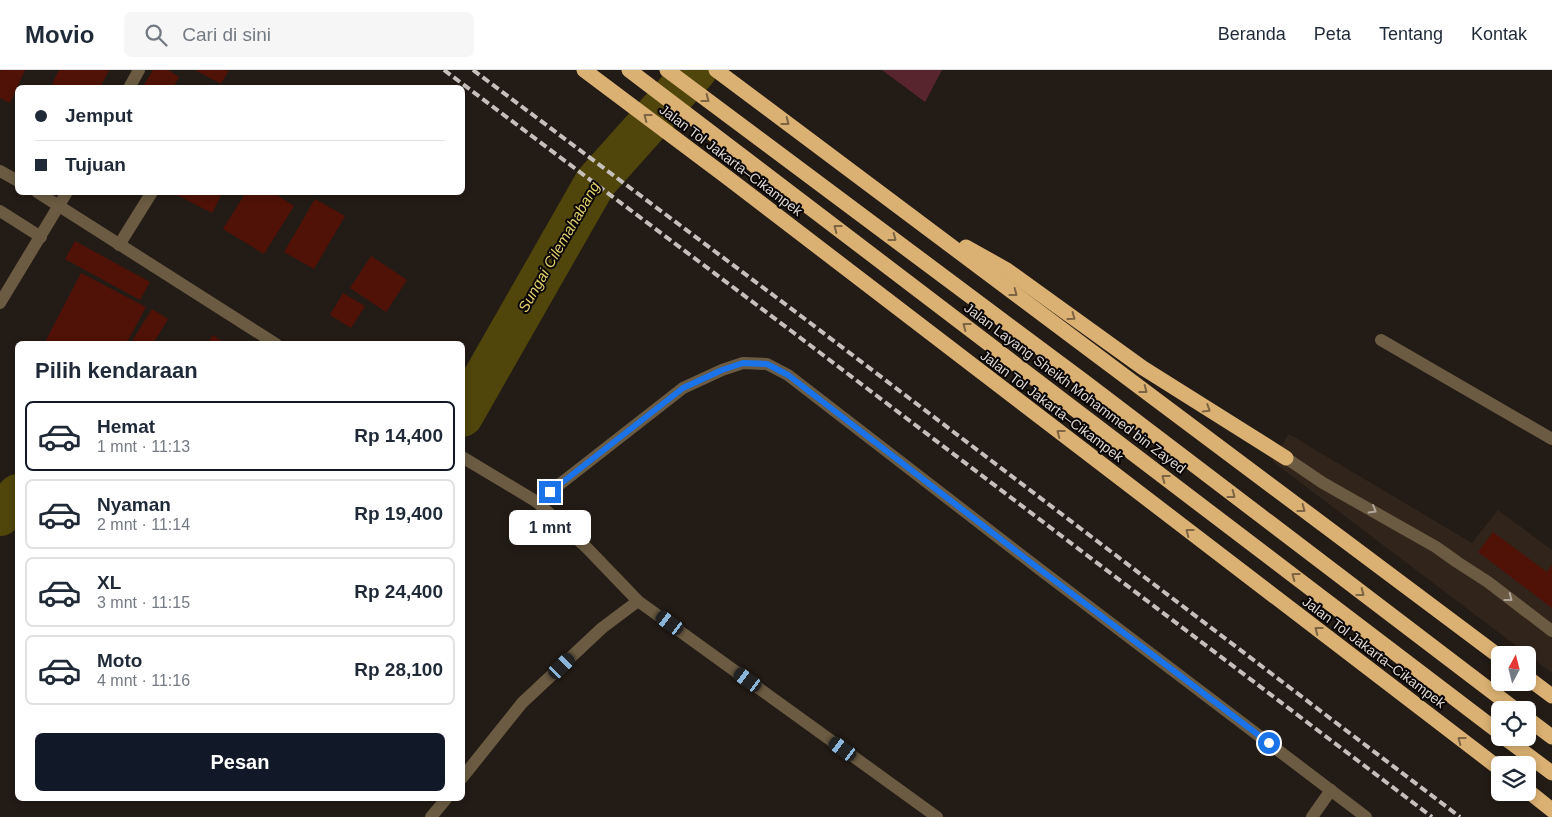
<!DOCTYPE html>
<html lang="id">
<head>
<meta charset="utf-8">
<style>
  :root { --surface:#fff; --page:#f6f6f7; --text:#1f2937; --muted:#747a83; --line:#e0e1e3; --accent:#111827 }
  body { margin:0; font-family:Arial,sans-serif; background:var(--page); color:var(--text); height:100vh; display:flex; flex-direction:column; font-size:19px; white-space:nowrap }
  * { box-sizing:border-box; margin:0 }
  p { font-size:16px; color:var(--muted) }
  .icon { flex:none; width:28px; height:28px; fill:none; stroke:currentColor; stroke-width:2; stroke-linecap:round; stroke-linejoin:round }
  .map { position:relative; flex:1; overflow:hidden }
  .details { position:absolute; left:15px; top:271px; width:450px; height:460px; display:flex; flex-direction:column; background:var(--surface); border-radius:8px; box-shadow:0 2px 8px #0003 }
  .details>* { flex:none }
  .guide { position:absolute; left:15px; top:15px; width:450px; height:110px; border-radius:8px; box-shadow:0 2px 8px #0003; display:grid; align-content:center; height:110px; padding:0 20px; background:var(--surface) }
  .needle { width:32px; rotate:7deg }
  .fabs { position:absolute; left:1491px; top:576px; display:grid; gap:10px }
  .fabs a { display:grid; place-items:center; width:45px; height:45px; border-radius:8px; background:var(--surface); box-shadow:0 2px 8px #0003; font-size:25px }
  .end { position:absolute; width:22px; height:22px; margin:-11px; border:6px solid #1a73e8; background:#fff; box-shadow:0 0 0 2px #fff }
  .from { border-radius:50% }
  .bubble { position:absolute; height:35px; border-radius:8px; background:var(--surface); box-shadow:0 2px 8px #0003; font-size:16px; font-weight:700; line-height:35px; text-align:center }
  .car { position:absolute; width:15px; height:30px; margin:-15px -8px; border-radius:6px; box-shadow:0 0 4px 1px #0007; background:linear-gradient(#222 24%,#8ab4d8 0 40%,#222 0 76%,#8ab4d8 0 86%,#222 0) }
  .guide b { display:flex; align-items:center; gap:18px; height:48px; font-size:19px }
  .guide b+b { border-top:1px solid var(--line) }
  .guide i { width:12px; height:12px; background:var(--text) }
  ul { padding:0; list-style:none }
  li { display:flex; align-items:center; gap:15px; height:70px; margin:0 10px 8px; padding:0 10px; border:2px solid var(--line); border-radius:8px }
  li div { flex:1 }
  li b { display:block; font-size:19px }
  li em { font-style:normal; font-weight:700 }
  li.current { border-color:var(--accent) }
  li>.icon { width:45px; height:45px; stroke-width:1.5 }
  h2 { padding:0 20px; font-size:22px; line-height:60px }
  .cta { display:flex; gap:10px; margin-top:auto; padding:10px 20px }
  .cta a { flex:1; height:58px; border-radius:8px; background:var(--accent); color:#fff; font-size:20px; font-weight:700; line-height:58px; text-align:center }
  header { display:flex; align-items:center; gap:30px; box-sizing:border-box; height:70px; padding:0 25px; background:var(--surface); border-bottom:1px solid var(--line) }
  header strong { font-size:24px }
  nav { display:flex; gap:28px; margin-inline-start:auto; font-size:18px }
  .search { width:350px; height:45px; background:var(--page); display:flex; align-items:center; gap:12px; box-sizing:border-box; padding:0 18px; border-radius:8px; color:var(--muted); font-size:19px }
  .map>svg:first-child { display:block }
  .built { fill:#31241b }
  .green { fill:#58252f }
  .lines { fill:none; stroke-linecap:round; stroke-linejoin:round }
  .river { stroke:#50460c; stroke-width:42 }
  .building { fill:#501207 }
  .lane { stroke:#6b5b42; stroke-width:12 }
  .street { stroke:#6b5b42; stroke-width:12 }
  .highway { stroke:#dbb173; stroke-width:15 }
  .rail { stroke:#c6c0bc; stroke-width:4; stroke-dasharray:8 4; stroke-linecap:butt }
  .oneway { stroke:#7d6442 }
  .oneway2 { stroke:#b0a69a }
  .route { stroke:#1a73e8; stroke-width:6 }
  .labels { text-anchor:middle; stroke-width:4; stroke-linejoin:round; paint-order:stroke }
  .street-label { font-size:14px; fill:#ded8d5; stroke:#0a0605 }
  .water-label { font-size:15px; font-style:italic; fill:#e3d16c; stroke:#0a0605 }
</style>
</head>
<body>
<header>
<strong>Movio</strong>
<div class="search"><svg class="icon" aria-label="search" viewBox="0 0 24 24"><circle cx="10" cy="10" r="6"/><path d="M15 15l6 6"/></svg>Cari di sini</div>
<nav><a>Beranda</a><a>Peta</a><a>Tentang</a><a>Kontak</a></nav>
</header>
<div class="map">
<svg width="1552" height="747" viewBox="0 0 1552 747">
  <rect width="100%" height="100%" fill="#231b15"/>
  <!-- built -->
  <polygon class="built" points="1289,364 1472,473 1498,440 1552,480 1552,603 1272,391"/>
  <!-- green -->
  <polygon class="green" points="882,0 942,0 925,32"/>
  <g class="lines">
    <!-- river -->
    <g class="river">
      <polyline points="462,346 595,113 696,0"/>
      <polyline points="0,445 18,425"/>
    </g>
  </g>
  <!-- building -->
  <g class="building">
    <polygon points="1,0 25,0 10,33 0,28 0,2"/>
    <polygon points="59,0 109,0 100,18 50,18"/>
    <polygon points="153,0 168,0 179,7 173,18 142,18"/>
    <polygon points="195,0 229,0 221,14"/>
    <polygon points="176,122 223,122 212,143 175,124"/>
    <polygon points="246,122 273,122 294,136 264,184 223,159"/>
    <polygon points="315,129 345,146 314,199 284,182"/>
    <polygon points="75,171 150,212 140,230 65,189"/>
    <polygon points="371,186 407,210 386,242 350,218"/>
    <polygon points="81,203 146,237 126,274 44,274"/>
    <polygon points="343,223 365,236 351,258 330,245"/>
    <polygon points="152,239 168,249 153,274 130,274"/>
    <polygon points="213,265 226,274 207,274"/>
    <polygon points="1493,462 1547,502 1552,495 1552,538 1478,482"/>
  </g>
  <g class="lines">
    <!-- lane -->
    <g class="lane">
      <polyline points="129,18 139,0"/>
      <polyline points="0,141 41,167"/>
      <polyline points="119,175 152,122"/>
      <polyline points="0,233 67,122"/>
      <polyline points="1286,388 1323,413 1436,477 1457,492 1488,512 1552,561"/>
    </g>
    <!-- street -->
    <g class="street">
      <polyline points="0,101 18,111"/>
      <polyline points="37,122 276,274"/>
      <polyline points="1381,270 1552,369"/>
      <polyline points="462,387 537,432 683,318 722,300 743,293 767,294 788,305 1038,498 1366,747"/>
      <polyline points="537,432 587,478 638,531 937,747"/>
      <polyline points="462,708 522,633 602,558 638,531"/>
      <polyline points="431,747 446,729"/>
      <polyline points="1312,747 1331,720"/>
    </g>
    <!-- highway -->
    <g class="highway">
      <polyline points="584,0 728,108 1500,699"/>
      <polyline points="629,0 1500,663"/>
      <polyline points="667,0 1085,312 1516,640"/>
      <polyline points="716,0 1500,587"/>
      <polyline points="966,177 1007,200 1143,298 1286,388"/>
      <polyline points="1528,608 1552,626"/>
      <polyline points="1528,649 1552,667"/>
      <polyline points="1505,668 1552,703"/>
      <polyline points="1528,721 1552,740"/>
    </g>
    <!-- rail -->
    <g class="rail">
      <polyline points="444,0 794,263 1432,747"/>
      <polyline points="473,0 805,249 1460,747"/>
    </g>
  </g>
  <!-- one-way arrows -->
  <defs><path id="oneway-chevron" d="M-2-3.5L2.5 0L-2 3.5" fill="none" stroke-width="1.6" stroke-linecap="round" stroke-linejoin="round" transform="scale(1.25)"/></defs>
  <g class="oneway">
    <use href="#oneway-chevron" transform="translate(706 29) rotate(37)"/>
    <use href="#oneway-chevron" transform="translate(647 47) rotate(-143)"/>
    <use href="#oneway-chevron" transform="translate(786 52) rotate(37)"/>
    <use href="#oneway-chevron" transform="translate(837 158) rotate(-143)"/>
    <use href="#oneway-chevron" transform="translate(893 168) rotate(37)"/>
    <use href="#oneway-chevron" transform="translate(1014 223) rotate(37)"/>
    <use href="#oneway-chevron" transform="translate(1072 247) rotate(36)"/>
    <use href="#oneway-chevron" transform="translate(966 256) rotate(-143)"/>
    <use href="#oneway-chevron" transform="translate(1144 320) rotate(37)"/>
    <use href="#oneway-chevron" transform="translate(1207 339) rotate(32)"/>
    <use href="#oneway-chevron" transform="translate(1060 363) rotate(-143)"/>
    <use href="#oneway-chevron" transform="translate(1165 408) rotate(-143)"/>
    <use href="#oneway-chevron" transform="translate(1232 425) rotate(37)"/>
    <use href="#oneway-chevron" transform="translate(1302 439) rotate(37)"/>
    <use href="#oneway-chevron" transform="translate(1189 462) rotate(-143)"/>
    <use href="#oneway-chevron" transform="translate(1295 506) rotate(-143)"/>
    <use href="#oneway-chevron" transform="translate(1361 523) rotate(37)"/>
    <use href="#oneway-chevron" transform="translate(1318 560) rotate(-143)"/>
    <use href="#oneway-chevron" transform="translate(1461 670) rotate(-143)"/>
  </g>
  <g class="oneway2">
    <use href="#oneway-chevron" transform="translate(1373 440) rotate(30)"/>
    <use href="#oneway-chevron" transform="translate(1509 528) rotate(38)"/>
  </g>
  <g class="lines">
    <!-- route -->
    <polyline class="route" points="550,422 683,318 722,300 743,293 767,294 788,305 1038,498 1269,673"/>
  </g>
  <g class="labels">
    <!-- street labels -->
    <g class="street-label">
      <text transform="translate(731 90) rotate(37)" y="5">Jalan Tol Jakarta–Cikampek</text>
      <text transform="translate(1075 318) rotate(37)" y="5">Jalan Layang Sheikh Mohammed bin Zayed</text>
      <text transform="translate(1052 336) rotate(37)" y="5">Jalan Tol Jakarta–Cikampek</text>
      <text transform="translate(1374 582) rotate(37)" y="5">Jalan Tol Jakarta–Cikampek</text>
    </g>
    <!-- water labels -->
    <g class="water-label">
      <text transform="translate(559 177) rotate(-60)" y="5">Sungai Cilemahabang</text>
    </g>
  </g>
</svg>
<div class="fabs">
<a><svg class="needle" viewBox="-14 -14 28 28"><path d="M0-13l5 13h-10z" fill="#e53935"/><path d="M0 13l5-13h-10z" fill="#747a83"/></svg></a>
<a><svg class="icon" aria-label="locate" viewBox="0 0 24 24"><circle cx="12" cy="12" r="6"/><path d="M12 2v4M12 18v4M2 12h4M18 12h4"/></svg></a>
<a><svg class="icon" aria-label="layers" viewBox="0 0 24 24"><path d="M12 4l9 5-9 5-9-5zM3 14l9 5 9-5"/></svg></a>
</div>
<i class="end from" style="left:1269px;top:673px"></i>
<i class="end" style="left:550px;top:422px"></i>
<div class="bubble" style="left:509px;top:440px;width:82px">1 mnt</div>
<i class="car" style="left:670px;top:553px;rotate:306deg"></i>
<i class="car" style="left:562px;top:596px;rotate:46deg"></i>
<i class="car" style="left:748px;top:610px;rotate:306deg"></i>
<i class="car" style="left:843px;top:679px;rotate:306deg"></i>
<div class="guide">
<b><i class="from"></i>Jemput</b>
<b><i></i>Tujuan</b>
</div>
<section class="details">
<h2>Pilih kendaraan</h2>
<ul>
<li class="current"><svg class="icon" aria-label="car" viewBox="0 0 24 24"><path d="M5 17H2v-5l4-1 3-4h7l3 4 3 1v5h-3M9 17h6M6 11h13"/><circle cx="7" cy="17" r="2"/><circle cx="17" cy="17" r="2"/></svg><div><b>Hemat</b><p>1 mnt · 11:13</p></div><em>Rp 14,400</em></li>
<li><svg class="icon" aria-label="car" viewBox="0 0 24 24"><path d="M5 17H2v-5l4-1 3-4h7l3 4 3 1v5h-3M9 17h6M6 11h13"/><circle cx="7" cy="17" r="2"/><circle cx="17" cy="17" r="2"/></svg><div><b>Nyaman</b><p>2 mnt · 11:14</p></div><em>Rp 19,400</em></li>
<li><svg class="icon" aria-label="car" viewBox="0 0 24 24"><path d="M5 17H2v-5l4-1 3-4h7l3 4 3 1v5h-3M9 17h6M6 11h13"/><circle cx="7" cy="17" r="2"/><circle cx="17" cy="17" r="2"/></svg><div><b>XL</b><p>3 mnt · 11:15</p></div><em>Rp 24,400</em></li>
<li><svg class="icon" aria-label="car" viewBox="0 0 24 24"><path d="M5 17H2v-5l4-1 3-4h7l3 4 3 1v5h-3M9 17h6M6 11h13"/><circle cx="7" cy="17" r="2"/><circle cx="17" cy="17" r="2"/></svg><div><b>Moto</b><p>4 mnt · 11:16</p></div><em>Rp 28,100</em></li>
</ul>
<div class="cta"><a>Pesan</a></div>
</section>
</div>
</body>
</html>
